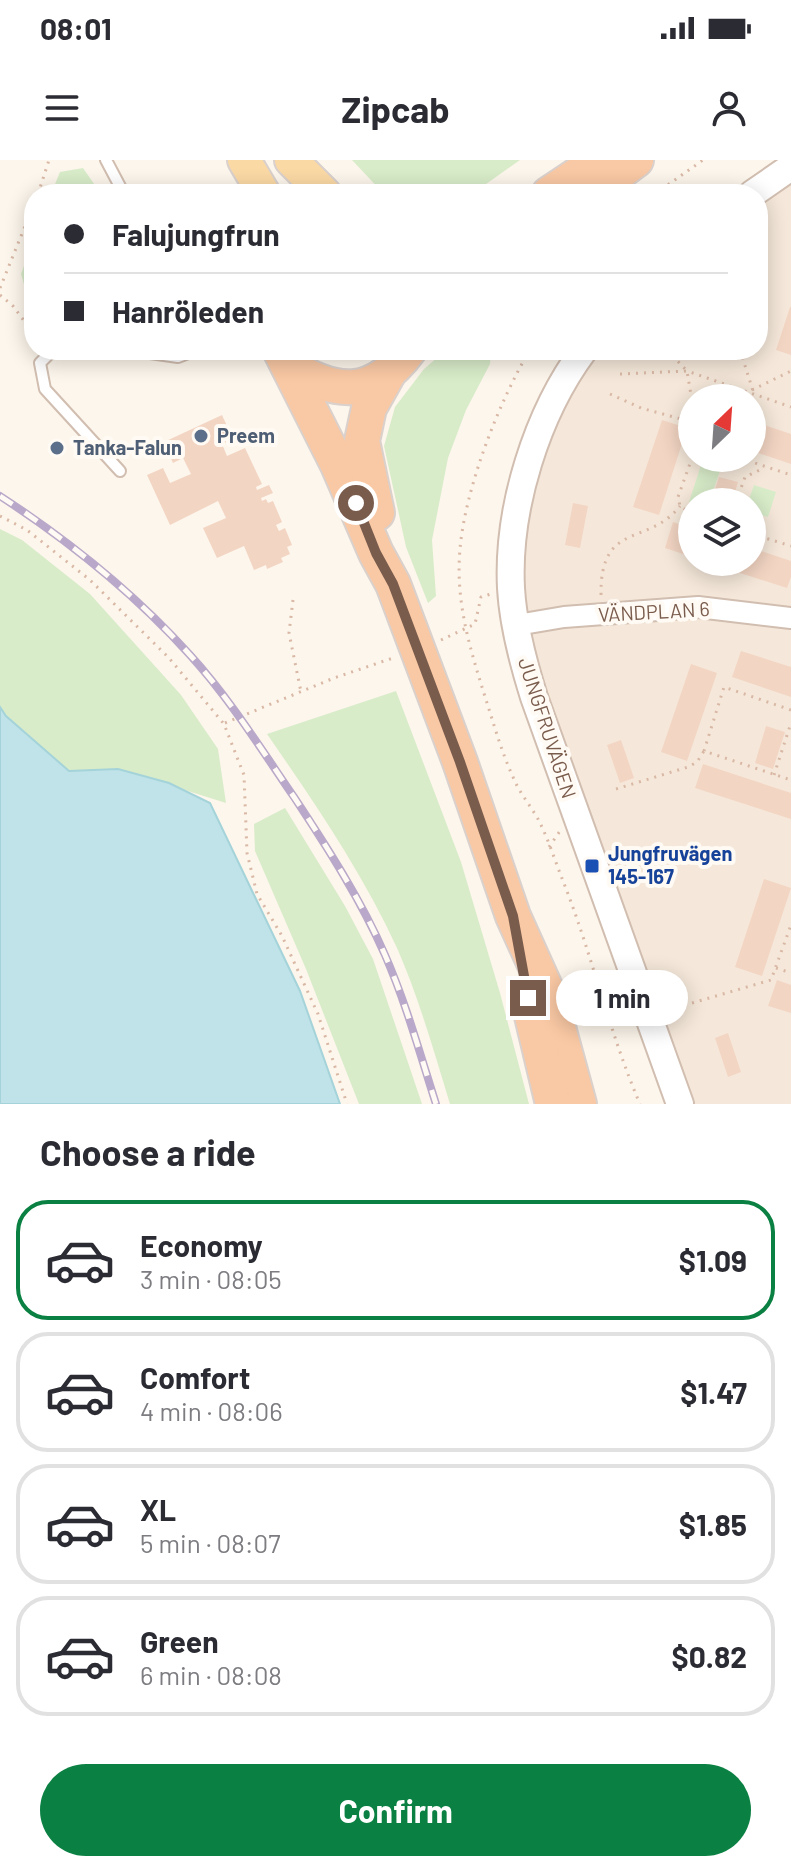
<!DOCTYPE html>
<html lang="en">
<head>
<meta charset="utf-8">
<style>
  :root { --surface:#fff; --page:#f2f2f3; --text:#2b2b33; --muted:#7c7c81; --line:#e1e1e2; --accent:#0b8043 }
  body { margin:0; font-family:Barlow,sans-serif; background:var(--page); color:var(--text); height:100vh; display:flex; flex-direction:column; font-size:30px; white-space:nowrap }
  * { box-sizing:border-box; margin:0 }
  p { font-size:26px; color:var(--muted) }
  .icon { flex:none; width:44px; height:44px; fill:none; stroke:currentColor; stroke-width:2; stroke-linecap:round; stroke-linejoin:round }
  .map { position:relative; height:944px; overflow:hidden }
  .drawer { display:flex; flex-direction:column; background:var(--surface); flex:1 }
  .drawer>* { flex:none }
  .top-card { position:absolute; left:24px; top:24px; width:744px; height:176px; border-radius:32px; box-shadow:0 4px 20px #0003; display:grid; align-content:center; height:176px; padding:0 40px; background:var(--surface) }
  .needle { width:52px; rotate:25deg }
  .tools { position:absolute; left:678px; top:224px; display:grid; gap:16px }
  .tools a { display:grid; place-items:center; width:88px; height:88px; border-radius:50%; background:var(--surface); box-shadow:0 4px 20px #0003; font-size:40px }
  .end { position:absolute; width:36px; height:36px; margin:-18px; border:10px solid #7a5c4d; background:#fff; box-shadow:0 0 0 4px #fff }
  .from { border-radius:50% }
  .bubble { position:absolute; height:56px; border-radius:28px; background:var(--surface); box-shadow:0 4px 20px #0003; font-size:26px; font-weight:700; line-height:56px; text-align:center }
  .top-card b { display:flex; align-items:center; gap:28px; height:76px; font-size:30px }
  .top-card b+b { border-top:2px solid var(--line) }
  .top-card i { width:20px; height:20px; background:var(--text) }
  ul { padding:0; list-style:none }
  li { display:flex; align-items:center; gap:24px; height:120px; margin:0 16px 12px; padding:0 24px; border:4px solid var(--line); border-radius:32px }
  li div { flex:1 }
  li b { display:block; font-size:30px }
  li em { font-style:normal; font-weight:700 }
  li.active { border-color:var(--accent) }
  li>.icon { width:72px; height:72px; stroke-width:1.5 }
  h2 { padding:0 40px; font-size:36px; line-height:96px }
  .primary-button { display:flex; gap:16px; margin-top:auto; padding:16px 40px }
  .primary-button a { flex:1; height:92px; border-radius:48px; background:var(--accent); color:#fff; font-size:32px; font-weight:700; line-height:92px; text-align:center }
  .status { display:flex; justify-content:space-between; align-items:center; height:56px; padding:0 40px; background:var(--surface); direction:ltr }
  .status svg { height:22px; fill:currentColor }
  header { display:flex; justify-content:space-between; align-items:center; height:104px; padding:0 40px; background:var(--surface); font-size:36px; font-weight:700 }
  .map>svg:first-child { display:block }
  .residential { fill:#f5e8da; fill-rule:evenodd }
  .green { fill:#d8ecc9 }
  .water { fill:#bfe3e8; stroke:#a5d3da; stroke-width:2 }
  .building { fill:#f3d5c3 }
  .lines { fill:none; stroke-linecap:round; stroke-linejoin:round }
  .service-casing { stroke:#d1beb0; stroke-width:14 }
  .minor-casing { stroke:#d1beb0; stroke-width:24 }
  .tertiary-casing { stroke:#d1beb0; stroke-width:30 }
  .primary-casing { stroke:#dad1cd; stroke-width:36 }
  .trunk-casing { stroke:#dad1cd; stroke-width:38 }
  .path { stroke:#d9b8a5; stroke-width:3; stroke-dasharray:2 6; stroke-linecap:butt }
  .service { stroke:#fff; stroke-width:10 }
  .minor { stroke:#fff; stroke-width:20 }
  .tertiary { stroke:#fff; stroke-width:26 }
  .primary { stroke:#fbd9a5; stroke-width:32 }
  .trunk { stroke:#f9c8a4; stroke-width:34 }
  .rail-casing { stroke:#b9a8c9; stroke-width:8 }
  .rail { stroke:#fffaf3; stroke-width:5; stroke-dasharray:15; stroke-linecap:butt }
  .route { stroke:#7a5c4d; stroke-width:10 }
  .service-dot { fill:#5c6f8a; stroke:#fffaf3; stroke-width:3 }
  .transit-dot { fill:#1a4fb4; stroke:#fffaf3; stroke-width:3 }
  .labels { text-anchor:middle; stroke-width:8; stroke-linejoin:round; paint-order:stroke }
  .service-label { font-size:20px; font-weight:bold; fill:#4e5e75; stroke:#fffaf3; text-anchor:start }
  .street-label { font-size:20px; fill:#7a5c4d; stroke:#fffaf3 }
  .transit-label { font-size:20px; font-weight:bold; fill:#164399; stroke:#fffaf3; text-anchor:start }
</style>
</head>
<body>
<div class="status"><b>08:01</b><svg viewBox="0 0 49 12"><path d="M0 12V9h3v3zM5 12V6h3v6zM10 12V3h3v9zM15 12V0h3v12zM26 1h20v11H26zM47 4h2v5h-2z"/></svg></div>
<header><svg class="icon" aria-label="menu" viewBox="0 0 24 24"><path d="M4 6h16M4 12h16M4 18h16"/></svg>Zipcab<svg class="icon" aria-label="person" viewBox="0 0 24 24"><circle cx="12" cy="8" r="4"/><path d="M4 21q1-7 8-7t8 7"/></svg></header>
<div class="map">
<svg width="791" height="944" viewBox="0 0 791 944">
  <rect width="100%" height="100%" fill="#fdf6ec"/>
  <!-- residential -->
  <path class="residential" d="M791,19V944H689L541,521L529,465L522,414L527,354L551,271L598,190H758V40ZM692,238H752V298H692ZM692,342H752V402H692Z"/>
  <!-- green -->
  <g class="green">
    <polygon points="352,0 520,0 472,34 384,34"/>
    <polygon points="83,8 101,34 51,34 60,12"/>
    <polygon points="34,79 34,144 30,145 21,114"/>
    <polygon points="446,190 491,190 490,204 466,250 448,298 432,380 436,436 428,443 406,387 384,286 395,247 424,209"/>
    <polygon points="701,305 720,311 709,342 689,342"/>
    <polygon points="754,325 776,332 768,357 752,352 752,342 748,342"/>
    <polygon points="0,369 22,380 90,434 181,535 218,589 226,643 118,609 69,611 6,556 0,547"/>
    <path d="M396,531L461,702L500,833L529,944H450C434,892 419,838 397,788C362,712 314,642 267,574Z"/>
    <polygon points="285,648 345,746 373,799 422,944 359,944 306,809 255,691 254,664"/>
  </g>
  <!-- water -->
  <polygon class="water" points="0,547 6,556 69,611 118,609 169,623 210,643 300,831 340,944 0,944"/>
  <!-- building -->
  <g class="building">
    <polygon points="790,147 791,147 791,195 776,190"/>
    <polygon points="222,255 233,279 222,284 227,296 245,288 262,324 256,327 257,330 269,325 273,333 261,338 262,341 266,339 268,343 273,341 282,362 276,365 279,371 285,368 292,385 287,387 290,394 281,398 283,402 267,409 266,405 254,410 244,386 217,398 203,368 226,358 218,341 170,365 147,315 163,308 170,323 191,314 183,298 173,303 164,282"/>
    <polygon points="662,260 687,268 659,355 633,347"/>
    <polygon points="752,261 791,274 791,304 752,291"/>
    <polygon points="719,317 738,322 732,342 711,342"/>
    <polygon points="573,343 588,346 580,388 565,385"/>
    <polygon points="673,362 692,368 692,397 665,388"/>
    <polygon points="752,388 791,401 791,417 787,428 709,403 752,402"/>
    <polygon points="741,491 791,507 791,537 732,517"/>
    <polygon points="691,504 717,513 687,601 661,592"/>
    <polygon points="766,566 785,572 773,609 755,603"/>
    <polygon points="621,580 634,618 620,623 607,585"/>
    <polygon points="703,604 791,633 791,659 695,628"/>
    <polygon points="764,719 791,728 762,816 735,807"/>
    <polygon points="777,820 791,825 791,853 768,846"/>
    <polygon points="728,873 741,912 728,917 715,878"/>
  </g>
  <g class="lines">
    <!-- service casing -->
    <g class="service-casing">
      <g id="service">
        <polyline points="106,0 124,34"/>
        <polyline points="53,190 40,203 45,229 120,311"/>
        <polyline points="129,190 178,197 196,190"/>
        <polyline points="255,190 277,196"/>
      </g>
    </g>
    <!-- minor casing -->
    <g class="minor-casing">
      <polyline id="minor" points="517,465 564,457 698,447 791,458"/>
    </g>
    <!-- tertiary casing -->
    <g class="tertiary-casing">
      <g id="tertiary">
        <polyline points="752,34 791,7"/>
        <path d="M584,190C537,253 507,348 511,428C513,465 523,502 534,537L680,944"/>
      </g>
    </g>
    <!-- primary casing -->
    <g class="primary-casing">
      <g id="primary">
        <polyline points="244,0 264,34"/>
        <polyline points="291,0 325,34"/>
      </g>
    </g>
    <!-- trunk casing -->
    <g class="trunk-casing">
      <g id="trunk">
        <polyline points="549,34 600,0"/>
        <polyline points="590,34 636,0"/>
        <polyline points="280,190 338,305 376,393 393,424 460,602 513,756 550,838 579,944"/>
        <path d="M288,205C335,235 373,239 409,190"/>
        <polyline points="377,353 362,281 369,248 388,214"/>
        <polyline points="527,835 553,944"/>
      </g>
    </g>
    <!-- path -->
    <g class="path">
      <polyline points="38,34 49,0"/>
      <polyline points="655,34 703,0"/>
      <polyline points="0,128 34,44"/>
      <polyline points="0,135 13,146 34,174"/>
      <path d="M530,190C499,241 465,329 460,389C455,443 471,492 487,543C495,568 502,593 513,617C519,632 530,645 538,659C548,678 555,701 563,721C592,794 609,872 640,944"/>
      <polyline points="667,190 687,211 692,241"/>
      <polyline points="740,190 754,234"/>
      <polyline points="620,214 687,211 791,247"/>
      <polyline points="752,230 791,211"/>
      <polyline points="610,234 641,248 692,262"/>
      <polyline points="740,298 791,315"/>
      <polyline points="736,342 745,317 764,308"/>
      <polyline points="692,354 680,346 678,337 692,298"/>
      <polyline points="0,356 27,370 90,420 169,498 224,564 244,615 247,693 257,734 282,776 318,854 347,944"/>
      <polyline points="752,374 791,386"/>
      <path d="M601,435C600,360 648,387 680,346"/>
      <polyline points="293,440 289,473 301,532"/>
      <polyline points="441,480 475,464 481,437 491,434"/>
      <polyline points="791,550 724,527 704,591 791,620"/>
      <polyline points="225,563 334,518 393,498"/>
      <polyline points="774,615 791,563"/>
      <polyline points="616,629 688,607 697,602 704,591"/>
      <polyline points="549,687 560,671"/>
      <polyline points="776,808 791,813"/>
      <polyline points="692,843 771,820 791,765"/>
    </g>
    <!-- service -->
    <use href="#service" class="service"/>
    <!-- minor -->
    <use href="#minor" class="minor"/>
    <!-- tertiary -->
    <use href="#tertiary" class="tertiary"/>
    <!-- primary -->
    <use href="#primary" class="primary"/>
    <!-- trunk -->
    <use href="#trunk" class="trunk"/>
    <!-- rail casing -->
    <g class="rail-casing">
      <path id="rail" d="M0,336C69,381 135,434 190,495C230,539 261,589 294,637C327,687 361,740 385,795C406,843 420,894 436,944"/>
    </g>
    <!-- rail -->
    <use href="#rail" class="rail"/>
  </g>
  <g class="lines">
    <!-- route -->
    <polyline class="route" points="356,343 376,393 393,424 460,602 513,756 528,838"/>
  </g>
  <!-- markers -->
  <g class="service-dot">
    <circle cx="201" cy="276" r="8"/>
    <circle cx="57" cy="288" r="8"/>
  </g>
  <rect class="transit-dot" x="584" y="698" width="16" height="16" rx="4"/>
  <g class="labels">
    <!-- service labels -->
    <g class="service-label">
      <text x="217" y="283">Preem</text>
      <text x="73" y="295">Tanka-Falun</text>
    </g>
    <!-- street labels -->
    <g class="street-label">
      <text transform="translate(654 452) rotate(-3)" y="7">VÄNDPLAN 6</text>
      <text transform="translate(547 568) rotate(72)" y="7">JUNGFRUVÄGEN</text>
    </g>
    <!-- transit labels -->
    <g class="transit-label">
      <text x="608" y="701">Jungfruvägen<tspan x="608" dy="23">145-167</tspan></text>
    </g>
  </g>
</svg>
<div class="tools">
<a><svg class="needle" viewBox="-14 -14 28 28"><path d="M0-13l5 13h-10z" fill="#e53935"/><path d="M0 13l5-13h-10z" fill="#7c7c81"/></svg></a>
<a><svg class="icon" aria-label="layers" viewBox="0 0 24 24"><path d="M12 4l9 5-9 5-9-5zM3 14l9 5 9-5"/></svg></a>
</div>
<i class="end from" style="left:356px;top:343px"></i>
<i class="end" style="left:528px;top:838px"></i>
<div class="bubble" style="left:556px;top:810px;width:132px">1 min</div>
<div class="top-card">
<b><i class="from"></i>Falujungfrun</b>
<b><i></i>Hanröleden</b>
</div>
</div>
<section class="drawer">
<h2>Choose a ride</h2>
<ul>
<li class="active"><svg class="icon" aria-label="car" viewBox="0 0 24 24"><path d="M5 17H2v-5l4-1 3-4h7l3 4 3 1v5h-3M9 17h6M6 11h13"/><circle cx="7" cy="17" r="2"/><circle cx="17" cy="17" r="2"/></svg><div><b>Economy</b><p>3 min · 08:05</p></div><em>$1.09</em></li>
<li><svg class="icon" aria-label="car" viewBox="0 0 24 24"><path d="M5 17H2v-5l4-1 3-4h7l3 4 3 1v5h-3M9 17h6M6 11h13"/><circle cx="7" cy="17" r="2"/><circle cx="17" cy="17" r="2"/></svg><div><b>Comfort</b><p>4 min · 08:06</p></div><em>$1.47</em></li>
<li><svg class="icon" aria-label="car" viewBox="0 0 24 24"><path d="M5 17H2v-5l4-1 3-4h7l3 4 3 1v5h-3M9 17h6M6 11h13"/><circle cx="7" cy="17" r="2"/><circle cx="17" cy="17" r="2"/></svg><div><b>XL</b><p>5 min · 08:07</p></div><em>$1.85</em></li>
<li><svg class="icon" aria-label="car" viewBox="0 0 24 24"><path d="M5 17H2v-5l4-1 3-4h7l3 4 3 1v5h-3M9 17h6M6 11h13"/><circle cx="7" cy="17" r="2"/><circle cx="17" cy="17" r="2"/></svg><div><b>Green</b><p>6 min · 08:08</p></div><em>$0.82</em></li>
</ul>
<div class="primary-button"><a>Confirm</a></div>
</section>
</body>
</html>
